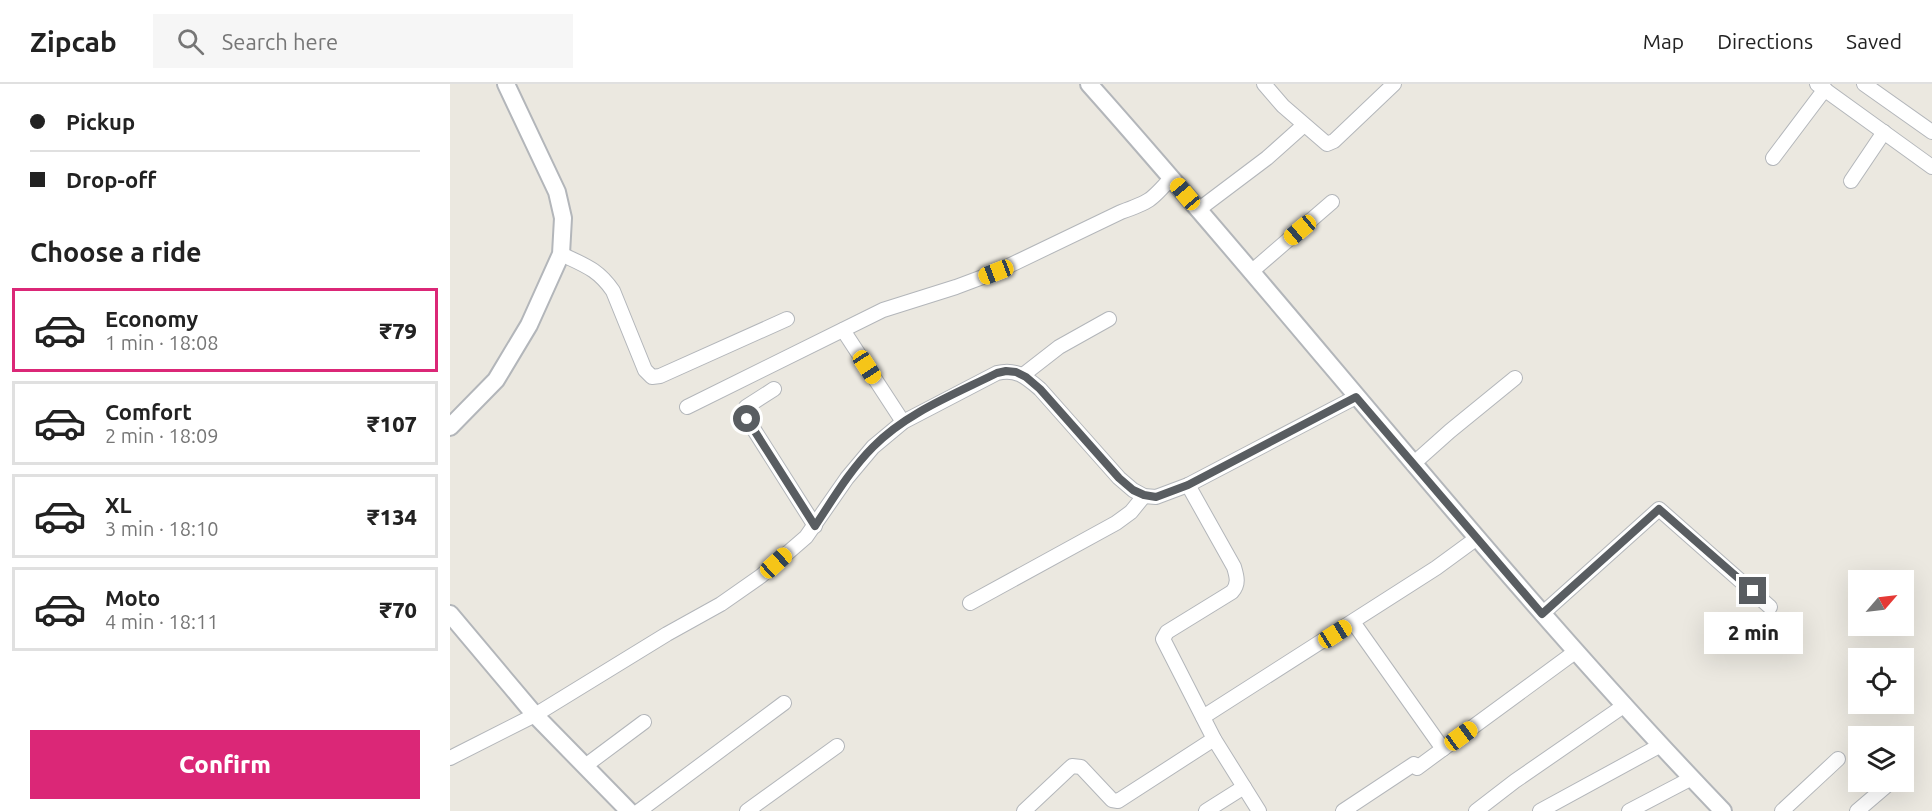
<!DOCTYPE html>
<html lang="en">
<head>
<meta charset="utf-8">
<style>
  :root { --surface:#fff; --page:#f6f6f6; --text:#222; --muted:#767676; --line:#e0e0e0; --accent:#db2777 }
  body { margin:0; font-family:Ubuntu,sans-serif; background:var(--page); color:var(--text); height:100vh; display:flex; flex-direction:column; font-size:22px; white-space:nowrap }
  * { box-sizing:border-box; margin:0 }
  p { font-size:20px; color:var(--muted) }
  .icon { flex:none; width:33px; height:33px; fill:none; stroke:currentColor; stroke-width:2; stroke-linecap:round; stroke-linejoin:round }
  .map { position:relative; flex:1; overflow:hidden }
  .side { display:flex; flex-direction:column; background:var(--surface); width:450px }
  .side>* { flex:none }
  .guide { display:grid; align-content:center; height:132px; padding:0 30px; background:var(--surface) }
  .needle { width:39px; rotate:62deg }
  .buttons { position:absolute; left:1398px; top:486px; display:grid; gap:12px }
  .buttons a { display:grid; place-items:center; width:66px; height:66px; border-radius:0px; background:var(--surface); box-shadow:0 6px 24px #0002; font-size:30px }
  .end { position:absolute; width:27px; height:27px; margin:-14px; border:8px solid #595d61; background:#fff; box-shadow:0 0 0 3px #fff }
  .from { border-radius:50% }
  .bubble { position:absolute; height:42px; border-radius:0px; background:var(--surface); box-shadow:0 6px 24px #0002; font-size:20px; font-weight:800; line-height:42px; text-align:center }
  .car { position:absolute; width:18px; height:36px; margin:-18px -9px; border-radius:8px; box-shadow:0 0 4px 2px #0007; background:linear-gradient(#f5c518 24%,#345 0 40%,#f5c518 0 76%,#345 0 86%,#f5c518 0) }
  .guide b { display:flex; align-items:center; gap:21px; height:57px; font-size:22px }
  .guide b+b { border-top:2px solid var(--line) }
  .guide i { width:15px; height:15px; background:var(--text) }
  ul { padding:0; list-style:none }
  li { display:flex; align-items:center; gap:18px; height:84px; margin:0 12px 9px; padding:0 18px; border:3px solid var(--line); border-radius:0px }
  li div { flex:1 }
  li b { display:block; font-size:22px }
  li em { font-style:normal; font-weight:800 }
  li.on { border-color:var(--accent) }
  li>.icon { width:54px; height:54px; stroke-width:1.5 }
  h2 { padding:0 30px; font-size:27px; line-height:72px }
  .primary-button { display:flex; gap:12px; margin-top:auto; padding:12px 30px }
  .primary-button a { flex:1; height:69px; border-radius:0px; background:var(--accent); color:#fff; font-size:24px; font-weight:800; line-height:69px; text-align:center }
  header { display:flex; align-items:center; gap:36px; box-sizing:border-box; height:84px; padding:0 30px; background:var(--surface); border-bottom:2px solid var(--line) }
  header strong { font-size:28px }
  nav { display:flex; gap:33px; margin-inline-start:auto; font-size:21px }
  .search { width:420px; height:54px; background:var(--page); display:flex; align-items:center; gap:15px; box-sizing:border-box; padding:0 21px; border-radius:0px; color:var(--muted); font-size:22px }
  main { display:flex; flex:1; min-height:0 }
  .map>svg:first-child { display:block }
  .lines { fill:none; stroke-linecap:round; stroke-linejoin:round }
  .minor-casing { stroke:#b3b6ba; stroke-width:16 }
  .tertiary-casing { stroke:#b3b6ba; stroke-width:20 }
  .minor { stroke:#fff; stroke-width:14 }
  .tertiary { stroke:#fff; stroke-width:16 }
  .route { stroke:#595d61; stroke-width:8 }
</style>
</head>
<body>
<header>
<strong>Zipcab</strong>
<div class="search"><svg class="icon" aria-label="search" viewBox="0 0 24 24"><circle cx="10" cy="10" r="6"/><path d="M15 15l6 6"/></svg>Search here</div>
<nav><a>Map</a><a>Directions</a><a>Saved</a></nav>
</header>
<main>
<section class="side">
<div class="guide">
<b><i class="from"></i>Pickup</b>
<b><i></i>Drop-off</b>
</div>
<h2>Choose a ride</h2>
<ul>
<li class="on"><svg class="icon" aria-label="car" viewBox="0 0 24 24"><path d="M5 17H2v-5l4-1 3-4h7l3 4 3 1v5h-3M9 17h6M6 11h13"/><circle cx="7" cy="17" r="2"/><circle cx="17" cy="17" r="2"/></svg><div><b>Economy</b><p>1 min · 18:08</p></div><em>₹79</em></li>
<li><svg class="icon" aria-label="car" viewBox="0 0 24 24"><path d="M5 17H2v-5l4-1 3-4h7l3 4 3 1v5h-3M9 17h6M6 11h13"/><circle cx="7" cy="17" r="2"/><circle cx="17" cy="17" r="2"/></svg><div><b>Comfort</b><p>2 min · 18:09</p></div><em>₹107</em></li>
<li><svg class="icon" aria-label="car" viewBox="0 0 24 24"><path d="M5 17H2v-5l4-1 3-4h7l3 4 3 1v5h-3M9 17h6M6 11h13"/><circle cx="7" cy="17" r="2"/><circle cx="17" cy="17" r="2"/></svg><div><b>XL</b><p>3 min · 18:10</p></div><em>₹134</em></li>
<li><svg class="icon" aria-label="car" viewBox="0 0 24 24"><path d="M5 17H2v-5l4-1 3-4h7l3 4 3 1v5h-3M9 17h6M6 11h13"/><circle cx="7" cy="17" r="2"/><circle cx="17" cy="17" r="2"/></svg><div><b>Moto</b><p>4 min · 18:11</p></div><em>₹70</em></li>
</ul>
<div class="primary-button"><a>Confirm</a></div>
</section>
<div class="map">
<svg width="1482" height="727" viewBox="0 0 1482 727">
  <rect width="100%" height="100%" fill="#ebe8e0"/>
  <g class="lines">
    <!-- minor casing -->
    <g class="minor-casing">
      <g id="minor">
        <polyline points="814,0 833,22 877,60 884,57 944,0"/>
        <polyline points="1367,0 1482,83"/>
        <polyline points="1414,0 1482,48"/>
        <polyline points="1323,74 1375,5"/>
        <polyline points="1401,97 1434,48"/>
        <polyline points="748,126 817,74 854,41"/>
        <path d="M111,170C134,181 148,185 163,207L195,286L202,293L210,292L337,235"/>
        <polyline points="801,188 882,118"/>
        <polyline points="393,246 453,338"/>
        <polyline points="573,291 609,263 659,235"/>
        <polyline points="324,305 296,323 294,330 365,442"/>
        <path d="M237,323L433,226L506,203L546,188L671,128C699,118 701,117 721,94"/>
        <polyline points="963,380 1000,347 1065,294"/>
        <path d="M738,401L784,483C787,493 789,500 782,508L717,548L713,555L764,655L809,727"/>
        <polyline points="520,519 666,439 681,428 694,412"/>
        <polyline points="1092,530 1209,425 1320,523"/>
        <polyline points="903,538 993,665"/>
        <polyline points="753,633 986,484 1027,454"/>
        <path d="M0,674L85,631L217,550L271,520L311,492L356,453L397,394L423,363L453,338L547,289C566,284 576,293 590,305L669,394L683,406L694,412L706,413L738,401L906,313"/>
        <polyline points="135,682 194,638"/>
        <polyline points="967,684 1125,568"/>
        <polyline points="1454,686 1456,685"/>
        <polyline points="189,727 334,619"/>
        <polyline points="297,727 387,662"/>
        <polyline points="574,727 622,682 631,683 662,716 668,717 764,655"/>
        <polyline points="756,727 794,703"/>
        <polyline points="893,727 964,680"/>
        <polyline points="1026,727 1065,697 1175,621"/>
        <polyline points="1090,727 1211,661"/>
        <polyline points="1179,727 1242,694"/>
        <polyline points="1332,727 1388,675"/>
        <polyline points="1407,727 1441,698"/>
      </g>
    </g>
    <!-- tertiary casing -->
    <g class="tertiary-casing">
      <g id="tertiary">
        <path d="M639,0C853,240 1050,495 1273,727"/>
        <polyline points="0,343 46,296 79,241 111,170 113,134 107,108 56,0"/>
        <polyline points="0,530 85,631 179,727"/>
      </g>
    </g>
    <!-- minor -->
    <use href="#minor" class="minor"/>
    <!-- tertiary -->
    <use href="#tertiary" class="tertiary"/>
  </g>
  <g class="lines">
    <!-- route -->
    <path class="route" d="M297,335L365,442C383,415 400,386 423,363C456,329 505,310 547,289L556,287L566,288L576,293L590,305L669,394L683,406L694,411L706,413L738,401L906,313L1092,530L1209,425L1303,507"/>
  </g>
</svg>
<div class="buttons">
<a><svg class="needle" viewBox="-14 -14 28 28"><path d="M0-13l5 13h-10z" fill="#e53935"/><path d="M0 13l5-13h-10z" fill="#767676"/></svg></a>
<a><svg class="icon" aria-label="locate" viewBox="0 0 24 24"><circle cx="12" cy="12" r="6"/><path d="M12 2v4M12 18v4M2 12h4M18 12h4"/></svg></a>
<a><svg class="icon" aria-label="layers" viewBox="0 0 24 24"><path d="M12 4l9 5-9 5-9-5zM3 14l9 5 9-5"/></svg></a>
</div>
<i class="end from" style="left:297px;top:335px"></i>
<i class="end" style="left:1303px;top:507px"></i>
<div class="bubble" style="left:1254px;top:528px;width:99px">2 min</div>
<i class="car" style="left:735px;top:110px;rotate:320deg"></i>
<i class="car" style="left:850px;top:146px;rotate:230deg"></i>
<i class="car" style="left:546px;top:188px;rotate:249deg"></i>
<i class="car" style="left:417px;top:283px;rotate:147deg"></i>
<i class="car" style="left:326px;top:479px;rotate:48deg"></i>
<i class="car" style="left:885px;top:550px;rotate:58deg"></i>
<i class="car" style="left:1011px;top:652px;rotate:54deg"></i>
</div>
</main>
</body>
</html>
